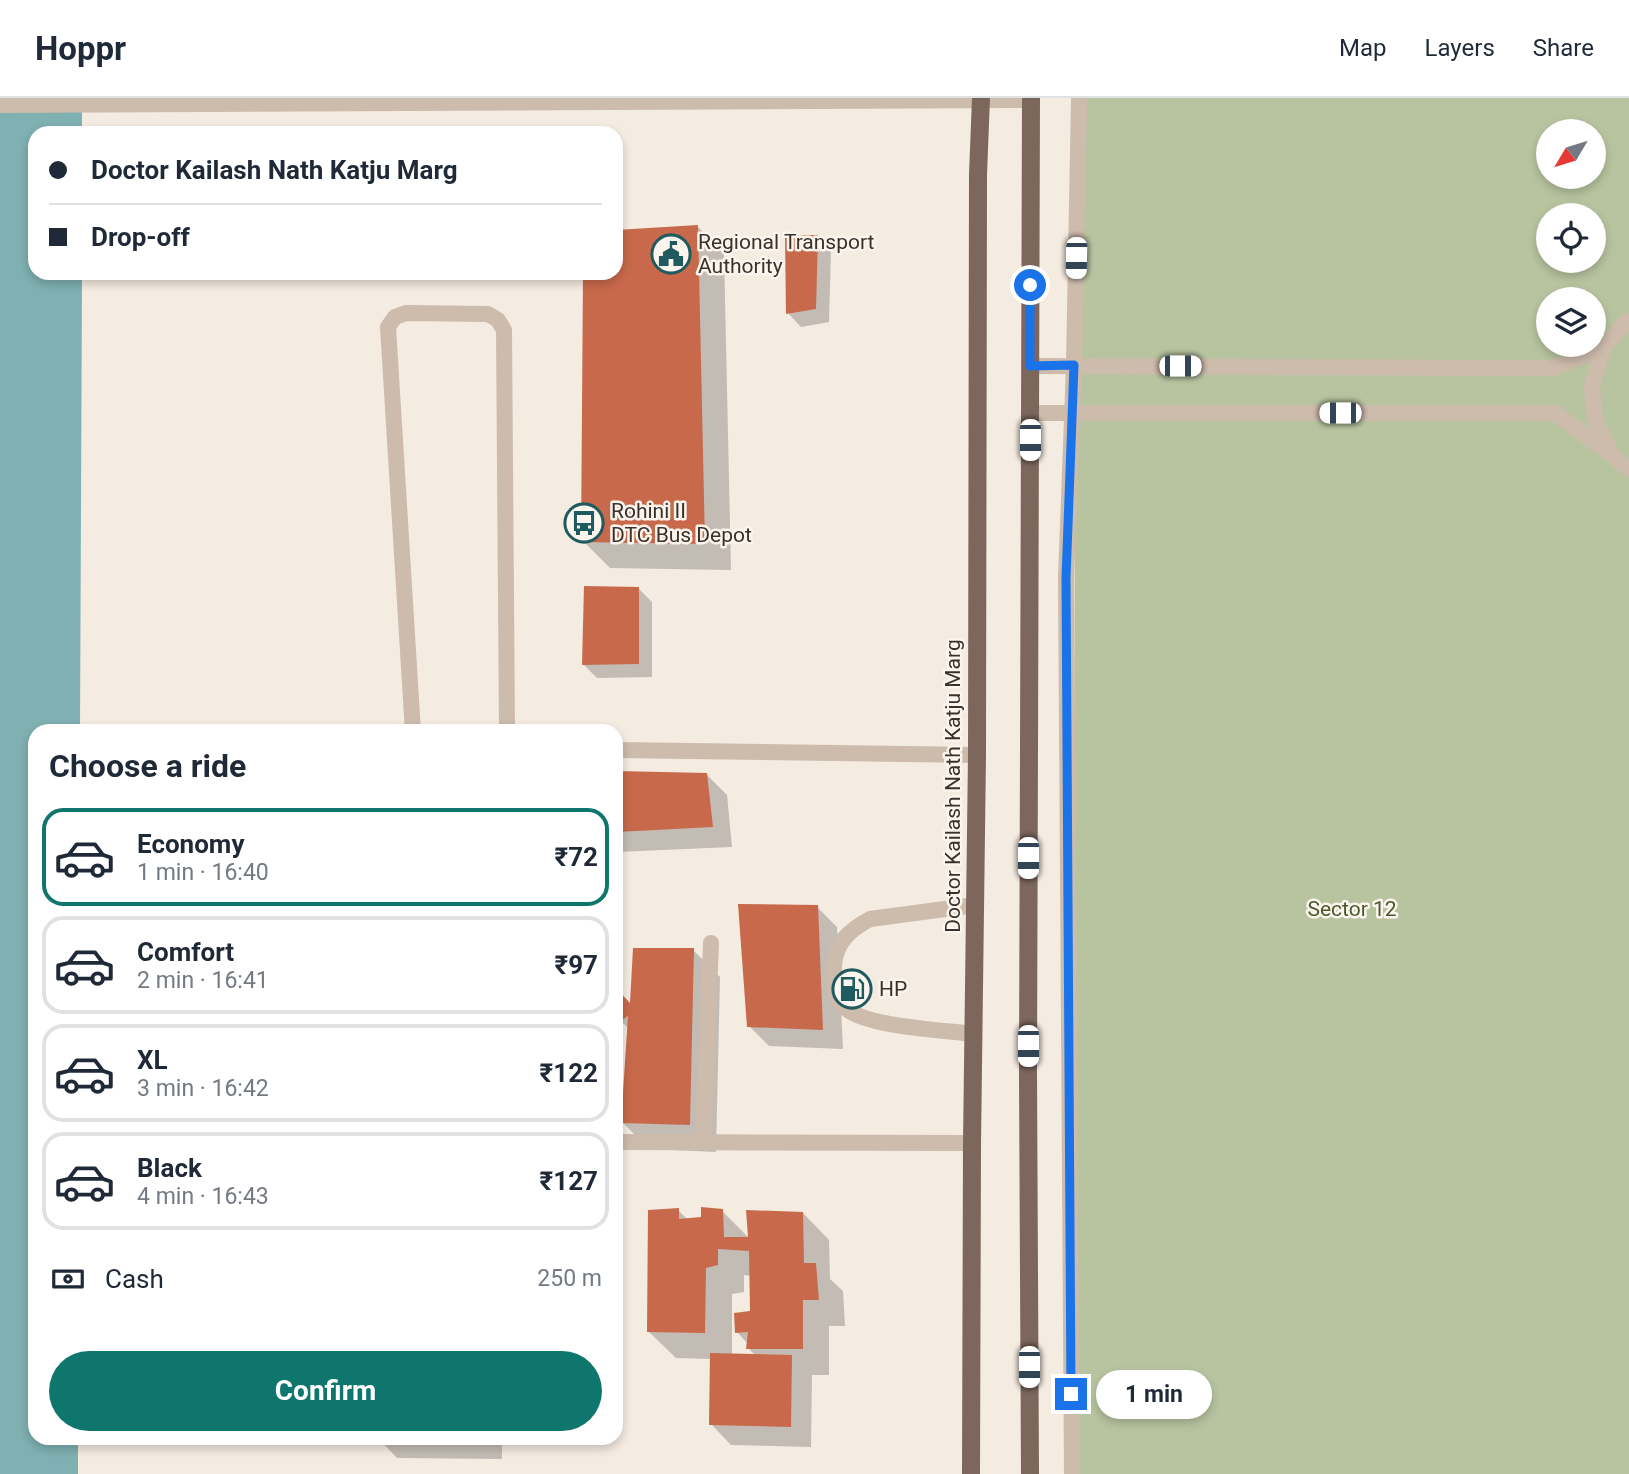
<!DOCTYPE html>
<html lang="en">
<head>
<meta charset="utf-8">
<style>
  :root { --surface:#fff; --page:#f2f2f3; --text:#1f2937; --muted:#747a83; --line:#e0e1e3; --accent:#0f766e }
  body { margin:0; font-family:Roboto,sans-serif; background:var(--page); color:var(--text); height:100vh; display:flex; flex-direction:column; font-size:26px; white-space:nowrap }
  * { box-sizing:border-box; margin:0 }
  p { font-size:23px; color:var(--muted) }
  .icon { flex:none; width:38px; height:38px; fill:none; stroke:currentColor; stroke-width:2; stroke-linecap:round; stroke-linejoin:round }
  .map { position:relative; flex:1; overflow:hidden }
  .drawer { position:absolute; left:28px; top:626px; width:595px; height:721px; display:flex; flex-direction:column; background:var(--surface); border-radius:21px; box-shadow:0 4px 10px #0003 }
  .drawer>* { flex:none }
  .banner { position:absolute; left:28px; top:28px; width:595px; height:154px; border-radius:21px; box-shadow:0 4px 10px #0003; display:grid; align-content:center; height:154px; padding:0 21px; background:var(--surface) }
  .needle { width:46px; rotate:232deg }
  .fabs { position:absolute; left:1536px; top:21px; display:grid; gap:14px }
  .fabs a { display:grid; place-items:center; width:70px; height:70px; border-radius:50%; background:var(--surface); box-shadow:0 4px 10px #0003; font-size:35px }
  .end { position:absolute; width:32px; height:32px; margin:-16px; border:9px solid #1a73e8; background:#fff; box-shadow:0 0 0 4px #fff }
  .from { border-radius:50% }
  .bubble { position:absolute; height:49px; border-radius:24px; background:var(--surface); box-shadow:0 4px 10px #0003; font-size:23px; font-weight:700; line-height:49px; text-align:center }
  .car { position:absolute; width:21px; height:42px; margin:-21px -10px; border-radius:9px; box-shadow:0 0 5px 2px #0007; background:linear-gradient(#fff 24%,#345 0 40%,#fff 0 76%,#345 0 86%,#fff 0) }
  .banner b { display:flex; align-items:center; gap:24px; height:66px; font-size:26px }
  .banner b+b { border-top:2px solid var(--line) }
  .banner i { width:18px; height:18px; background:var(--text) }
  ul { padding:0; list-style:none }
  li { display:flex; align-items:center; gap:21px; height:98px; margin:0 14px 10px; padding:0 7px; border:4px solid var(--line); border-radius:21px }
  li div { flex:1 }
  li b { display:block; font-size:26px }
  li em { font-style:normal; font-weight:700 }
  li.current { border-color:var(--accent) }
  li>.icon { width:63px; height:63px; stroke-width:1.5 }
  h2 { padding:0 21px; font-size:32px; line-height:84px }
  .pay { display:flex; align-items:center; gap:18px; height:77px; padding:0 21px; font-size:26px }
  .pay p { margin-inline-start:auto }
  .primary-button { display:flex; gap:14px; margin-top:auto; padding:14px 21px }
  .primary-button a { flex:1; height:80px; border-radius:42px; background:var(--accent); color:#fff; font-size:28px; font-weight:700; line-height:80px; text-align:center }
  header { display:flex; align-items:center; gap:42px; box-sizing:border-box; height:98px; padding:0 35px; background:var(--surface); border-bottom:2px solid var(--line) }
  header strong { font-size:33px }
  nav { display:flex; gap:38px; margin-inline-start:auto; font-size:24px }
  .map>svg:first-child { display:block }
  .green { fill:#b8c4a0; fill-rule:evenodd }
  .water { fill:#7fb0b2 }
  .shadow { fill:#0003; fill-rule:evenodd }
  .building { fill:#c8694b }
  .lines { fill:none; stroke-linecap:round; stroke-linejoin:round }
  .service { stroke:#cdbbac; stroke-width:16 }
  .tertiary { stroke:#cdbbac; stroke-width:18 }
  .primary { stroke:#7d675c; stroke-width:18 }
  .route { stroke:#1a73e8; stroke-width:9 }
  .labels { text-anchor:middle; stroke-width:5; stroke-linejoin:round; paint-order:stroke }
  .poi-label { font-size:21px; fill:#3b302b; stroke:#fbf5ee; text-anchor:start }
  .street-label { font-size:21px; fill:#3b302b; stroke:#fbf5ee }
  .park-label { font-size:21px; fill:#4a5a2e; stroke:#fbf5ee }
</style>
</head>
<body>
<header>
<strong>Hoppr</strong>
<nav><a>Map</a><a>Layers</a><a>Share</a></nav>
</header>
<div class="map">
<svg width="1629" height="1376" viewBox="0 0 1629 1376">
  <rect width="100%" height="100%" fill="#f4ebe1"/>
  <!-- green -->
  <path class="green" d="M1075,0H1629V1376H1074ZM1549,33H1594V79H1549ZM1549,117H1594V163H1549ZM1549,201H1594V247H1549Z"/>
  <!-- water -->
  <polygon class="water" points="0,0 82,0 82,35 35,35 35,175 82,175 80,633 35,634 35,1340 78,1341 78,1376 0,1376"/>
  <!-- shadow -->
  <g class="shadow">
    <polygon points="697,128 724,155 731,472 610,470 583,443 585,175 616,175 616,134"/>
    <polygon points="817,139 831,152 829,224 801,229 788,215"/>
    <polygon points="638,490 652,504 652,579 597,580 583,566"/>
    <polygon points="616,675 707,677 727,697 732,749 616,754"/>
    <polygon points="817,809 837,829 843,951 769,948 749,928"/>
    <polygon points="693,852 720,879 716,1054 649,1051 622,1024 629,931 616,918 616,892 632,908"/>
    <path d="M678,1112L688,1122L702,1121L722,1113L749,1140L803,1115L829,1142L830,1181L843,1193L845,1228H829V1277H812L811,1349L731,1347L711,1326L712,1261L676,1260L649,1234ZM744,1177L751,1178L752,1215L737,1234L748,1246V1250L756,1258H732V1196L744,1194Z"/>
    <polygon points="378,1340 502,1340 502,1361 397,1360"/>
  </g>
  <!-- building -->
  <g class="building">
    <polygon points="698,127 705,446 581,444 583,175 616,175 616,132"/>
    <polygon points="818,137 816,211 786,216 785,138"/>
    <polygon points="584,488 639,489 639,566 582,567"/>
    <polygon points="616,673 707,675 713,729 616,734"/>
    <polygon points="738,806 818,807 823,932 747,929"/>
    <polygon points="633,850 694,850 690,1027 621,1025 628,918 619,924 616,921 616,890 630,905"/>
    <polygon points="701,1109 723,1111 724,1139 748,1139 746,1112 803,1114 804,1165 816,1165 819,1202 803,1202 803,1251 746,1251 748,1234 735,1235 734,1215 750,1213 749,1153 718,1151 718,1167 706,1170 705,1235 647,1234 648,1112 679,1110 679,1121 701,1119"/>
    <polygon points="710,1255 792,1257 791,1329 709,1327"/>
  </g>
  <g class="lines">
    <!-- service -->
    <g class="service">
      <polyline points="1030,268 1553,270 1603,251"/>
      <polyline points="1030,315 1555,315 1612,357 1629,371"/>
      <polyline points="1611,355 1595,322 1592,288 1603,251 1625,225 1629,223"/>
      <polyline points="413,634 388,229 395,219 406,215 488,216 498,222 504,232 507,634"/>
      <polyline points="616,652 977,657"/>
      <path d="M973,936C944,932 860,929 842,907C834,897 834,882 834,870C834,846 849,832 870,821L975,807"/>
      <polyline points="616,1044 972,1045"/>
      <polyline points="703,1044 711,845"/>
      <polyline points="1072,1376 1066,480 1074,267 1079,0"/>
    </g>
    <!-- tertiary -->
    <polyline class="tertiary" points="0,6 1031,1"/>
    <!-- primary -->
    <g class="primary">
      <polyline points="971,1376 972,1045 977,657 978,77 981,0"/>
      <polyline points="1030,1376 1028,975 1031,0"/>
    </g>
  </g>
  <g class="lines">
    <!-- route -->
    <polyline class="route" points="1030,187 1030,268 1074,267 1066,480 1071,1296"/>
  </g>
  <!-- icons -->
  <defs>
    <g id="civic-ring" transform="scale(2.0125)"><circle r="9.5" fill="#fbf5ee" stroke="#1f5a5e" stroke-width="1.5"/><path d="M-.6-6.5H3V-4.5H.6V-3L4-1V1h2V6H-6V1h2V-1L-.6-3ZM-1.2 2.5V6h2.4V2.5Z" fill="#1f5a5e"/></g>
    <g id="bus-ring" transform="scale(2.0125)"><circle r="9.5" fill="#fbf5ee" stroke="#1f5a5e" stroke-width="1.5"/><path d="M-5-6H5V4H4V6H2V4H-2V6H-4V4H-5ZM-3.5-4V0h7V-4ZM-3.5 1.2v1.5H-2V1.2ZM2 1.2v1.5H3.5V1.2Z" fill="#1f5a5e"/></g>
    <g id="fuel-ring" transform="scale(2.0125)"><circle r="9.5" fill="#fbf5ee" stroke="#1f5a5e" stroke-width="1.5"/><path d="M-5.5-6h7V0h2V4h1.3V-2.5L3-4.5l.8-.8L6-3V5H2.5V1h-1V6h-7ZM-4.2-4.7v3.2H.2V-4.7Z" fill="#1f5a5e"/></g>
  </defs>
  <g fill-rule="evenodd">
    <use href="#civic-ring" x="671" y="156"/>
    <use href="#bus-ring" x="584" y="425"/>
    <use href="#fuel-ring" x="852" y="891"/>
  </g>
  <g class="labels">
    <!-- poi labels -->
    <g class="poi-label">
      <text x="698" y="151">Regional Transport<tspan x="698" dy="24">Authority</tspan></text>
      <text x="611" y="420">Rohini II<tspan x="611" dy="24">DTC Bus Depot</tspan></text>
      <text x="879" y="898">HP</text>
    </g>
    <!-- street labels -->
    <g class="street-label">
      <text transform="translate(953 688) rotate(-90)" y="7">Doctor Kailash Nath Katju Marg</text>
    </g>
    <!-- park labels -->
    <g class="park-label">
      <text x="1352" y="818">Sector 12</text>
    </g>
  </g>
</svg>
<div class="fabs">
<a><svg class="needle" viewBox="-14 -14 28 28"><path d="M0-13l5 13h-10z" fill="#e53935"/><path d="M0 13l5-13h-10z" fill="#747a83"/></svg></a>
<a><svg class="icon" aria-label="locate" viewBox="0 0 24 24"><circle cx="12" cy="12" r="6"/><path d="M12 2v4M12 18v4M2 12h4M18 12h4"/></svg></a>
<a><svg class="icon" aria-label="layers" viewBox="0 0 24 24"><path d="M12 4l9 5-9 5-9-5zM3 14l9 5 9-5"/></svg></a>
</div>
<i class="end from" style="left:1030px;top:187px"></i>
<i class="end" style="left:1071px;top:1296px"></i>
<div class="bubble" style="left:1096px;top:1272px;width:116px">1 min</div>
<i class="car" style="left:1076px;top:160px;rotate:181deg"></i>
<i class="car" style="left:1180px;top:268px;rotate:90deg"></i>
<i class="car" style="left:1340px;top:315px;rotate:270deg"></i>
<i class="car" style="left:1030px;top:342px;rotate:180deg"></i>
<i class="car" style="left:1028px;top:760px;rotate:180deg"></i>
<i class="car" style="left:1028px;top:948px;rotate:180deg"></i>
<i class="car" style="left:1029px;top:1269px;rotate:180deg"></i>
<div class="banner">
<b><i class="from"></i>Doctor Kailash Nath Katju Marg</b>
<b><i></i>Drop-off</b>
</div>
<section class="drawer">
<h2>Choose a ride</h2>
<ul>
<li class="current"><svg class="icon" aria-label="car" viewBox="0 0 24 24"><path d="M5 17H2v-5l4-1 3-4h7l3 4 3 1v5h-3M9 17h6M6 11h13"/><circle cx="7" cy="17" r="2"/><circle cx="17" cy="17" r="2"/></svg><div><b>Economy</b><p>1 min · 16:40</p></div><em>₹72</em></li>
<li><svg class="icon" aria-label="car" viewBox="0 0 24 24"><path d="M5 17H2v-5l4-1 3-4h7l3 4 3 1v5h-3M9 17h6M6 11h13"/><circle cx="7" cy="17" r="2"/><circle cx="17" cy="17" r="2"/></svg><div><b>Comfort</b><p>2 min · 16:41</p></div><em>₹97</em></li>
<li><svg class="icon" aria-label="car" viewBox="0 0 24 24"><path d="M5 17H2v-5l4-1 3-4h7l3 4 3 1v5h-3M9 17h6M6 11h13"/><circle cx="7" cy="17" r="2"/><circle cx="17" cy="17" r="2"/></svg><div><b>XL</b><p>3 min · 16:42</p></div><em>₹122</em></li>
<li><svg class="icon" aria-label="car" viewBox="0 0 24 24"><path d="M5 17H2v-5l4-1 3-4h7l3 4 3 1v5h-3M9 17h6M6 11h13"/><circle cx="7" cy="17" r="2"/><circle cx="17" cy="17" r="2"/></svg><div><b>Black</b><p>4 min · 16:43</p></div><em>₹127</em></li>
</ul>
<div class="pay"><svg class="icon" aria-label="cash" viewBox="0 0 24 24"><path d="M3 7h18v10H3z"/><circle cx="12" cy="12" r="2"/></svg>Cash<p>250 m</p></div>
<div class="primary-button"><a>Confirm</a></div>
</section>
</div>
</body>
</html>
